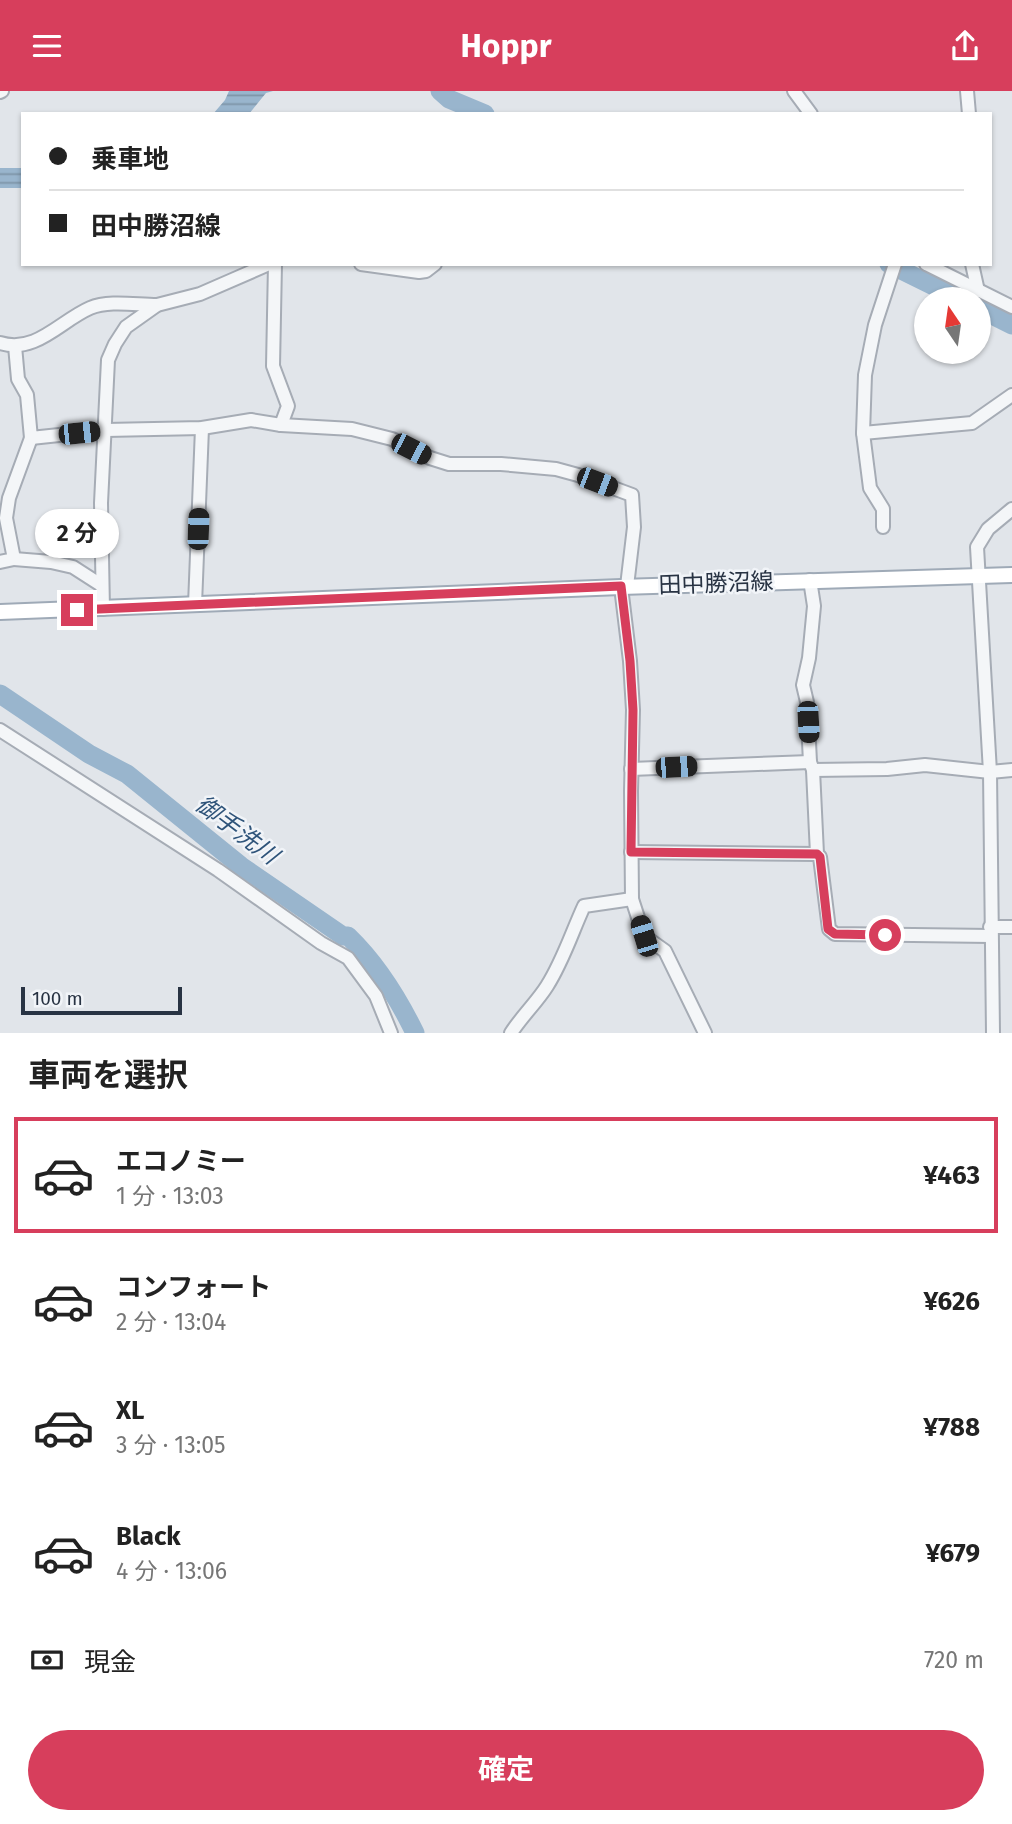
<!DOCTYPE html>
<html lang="ja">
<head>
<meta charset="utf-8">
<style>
  :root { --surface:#fff; --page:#f6f6f6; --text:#222; --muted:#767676; --line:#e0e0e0; --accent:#d73e5c }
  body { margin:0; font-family:"Fira Sans","Noto Sans JP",sans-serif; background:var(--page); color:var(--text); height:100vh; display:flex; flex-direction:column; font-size:26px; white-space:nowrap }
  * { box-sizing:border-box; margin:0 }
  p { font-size:23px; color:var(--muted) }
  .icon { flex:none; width:38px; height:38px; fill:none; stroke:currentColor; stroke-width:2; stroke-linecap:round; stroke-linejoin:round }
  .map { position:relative; height:942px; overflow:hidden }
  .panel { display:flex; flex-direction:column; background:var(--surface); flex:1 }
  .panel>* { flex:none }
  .banner { position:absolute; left:21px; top:21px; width:971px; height:154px; border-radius:0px; box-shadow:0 2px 5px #0004; display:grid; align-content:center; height:154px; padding:0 28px; background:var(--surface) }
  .needle { width:46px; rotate:347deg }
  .buttons { position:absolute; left:914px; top:196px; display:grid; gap:14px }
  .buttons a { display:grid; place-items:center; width:77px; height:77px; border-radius:50%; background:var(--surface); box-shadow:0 2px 5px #0004; font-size:35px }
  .scale { position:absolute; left:21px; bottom:18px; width:161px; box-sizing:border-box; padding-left:7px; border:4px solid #283343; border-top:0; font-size:19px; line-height:24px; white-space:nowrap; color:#283343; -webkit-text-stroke:5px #f1f4f8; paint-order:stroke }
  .end { position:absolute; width:32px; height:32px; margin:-16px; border:9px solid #d73e5c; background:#fff; box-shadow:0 0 0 4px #fff }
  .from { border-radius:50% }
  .bubble { position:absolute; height:49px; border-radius:24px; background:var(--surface); box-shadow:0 2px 5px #0004; font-size:23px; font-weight:700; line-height:49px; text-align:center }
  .car { position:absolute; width:21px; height:42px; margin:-21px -10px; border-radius:9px; box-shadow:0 0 5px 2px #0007; background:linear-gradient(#222 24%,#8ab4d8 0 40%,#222 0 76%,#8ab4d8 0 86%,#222 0) }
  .banner b { display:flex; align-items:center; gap:24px; height:66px; font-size:26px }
  .banner b+b { border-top:2px solid var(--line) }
  .banner i { width:18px; height:18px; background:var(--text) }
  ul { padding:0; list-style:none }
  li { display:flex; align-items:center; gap:21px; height:116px; margin:0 14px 10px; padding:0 14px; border:4px solid transparent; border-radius:0px }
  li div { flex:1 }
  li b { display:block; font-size:26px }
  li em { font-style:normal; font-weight:700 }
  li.on { border-color:var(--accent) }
  li>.icon { width:63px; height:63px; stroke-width:1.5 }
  h2 { padding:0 28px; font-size:32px; line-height:84px }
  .pay { display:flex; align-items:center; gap:18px; height:77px; padding:0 28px; font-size:26px }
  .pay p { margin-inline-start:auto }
  .button { display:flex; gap:14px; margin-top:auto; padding:14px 28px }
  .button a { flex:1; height:80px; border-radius:42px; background:var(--accent); color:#fff; font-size:28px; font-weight:700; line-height:80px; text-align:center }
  header { display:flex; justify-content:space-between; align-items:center; height:91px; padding:0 28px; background:var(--accent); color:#fff; font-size:32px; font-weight:700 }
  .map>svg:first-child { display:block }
  .water { fill:url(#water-rules) }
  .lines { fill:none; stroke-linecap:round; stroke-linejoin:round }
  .river { stroke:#99b5cd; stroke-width:19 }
  .minor-casing { stroke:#a6acb5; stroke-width:16 }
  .major-casing { stroke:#9faab7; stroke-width:18 }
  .minor { stroke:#f4f6f8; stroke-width:12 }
  .major { stroke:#fff; stroke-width:14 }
  .route { stroke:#d73e5c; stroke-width:9 }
  .labels { text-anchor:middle; stroke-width:5; stroke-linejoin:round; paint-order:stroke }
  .street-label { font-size:23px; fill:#283343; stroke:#f1f4f8 }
  .water-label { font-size:24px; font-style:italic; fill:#2f547a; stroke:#f1f4f8 }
</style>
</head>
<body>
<header><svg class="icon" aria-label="menu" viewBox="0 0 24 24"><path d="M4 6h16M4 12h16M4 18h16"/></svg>Hoppr<svg class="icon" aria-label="share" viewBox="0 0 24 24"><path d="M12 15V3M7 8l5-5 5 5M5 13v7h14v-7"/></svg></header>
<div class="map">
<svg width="1012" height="942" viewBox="0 0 1012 942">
  <defs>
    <pattern id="water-rules" width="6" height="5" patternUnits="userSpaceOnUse" patternTransform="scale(1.75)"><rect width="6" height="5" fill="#99b5cd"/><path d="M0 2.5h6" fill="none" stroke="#7d94a8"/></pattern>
  </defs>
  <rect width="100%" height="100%" fill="#e1e5ea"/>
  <!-- water -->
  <g class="water">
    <polygon points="229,0 273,0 266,2 249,23 213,23 225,9"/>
    <rect x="0" y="77" width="23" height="20"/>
  </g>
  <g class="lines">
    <!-- river -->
    <g class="river">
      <polyline points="440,0 449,8 485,23"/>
      <polyline points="889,173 960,208"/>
      <polyline points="978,217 1012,234"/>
      <path d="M0,603L89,663L127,683L241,775L343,845H348C377,873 397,905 415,942"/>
    </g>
    <!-- minor casing -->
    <g class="minor-casing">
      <g id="minor">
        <polyline points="794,0 811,23"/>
        <polyline points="967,0 969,23"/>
        <polyline points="0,1 2,0"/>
        <polyline points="275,173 273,275 288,315 281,334"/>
        <polyline points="361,173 419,181 426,180 435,173"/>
        <polyline points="926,173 1012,216"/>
        <polyline points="972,173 978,200"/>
        <path d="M0,252C36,263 60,230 90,217C109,209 136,214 157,214"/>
        <polyline points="15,255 18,288 27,304 31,347 106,339 202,337 251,329 281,334 352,338 392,348 430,367 449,373 501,373 556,378 578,384 632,404 634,436 627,495"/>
        <polyline points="863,342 972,332 1012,304"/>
        <polyline points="883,436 883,418 870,397 863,342 865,284 875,234 895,173"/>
        <polyline points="14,468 51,471 73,476 101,494"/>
        <polyline points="0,471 14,468 6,427 9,407 31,347"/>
        <polyline points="810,489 814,515 809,567 803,594 807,611 810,671 813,679 817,763 820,766 829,838 835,843 991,845"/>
        <polyline points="621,496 630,570 633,619 631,700 632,808 644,845 665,860 705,942"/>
        <polyline points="195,514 202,337"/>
        <polyline points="103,518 101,412 108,269 115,253 126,236 157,214 200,203 269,173"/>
        <polyline points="0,639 218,779 321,852 348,867 376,905 391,942"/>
        <polyline points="631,678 810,671"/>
        <polyline points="813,679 887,678 925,674 990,681 1012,679"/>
        <polyline points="631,761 817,763"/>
        <polyline points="990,836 1012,836"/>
        <path d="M511,942C522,925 537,911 547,895C563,870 572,841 584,815L632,808"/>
        <polyline points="993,942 990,681 977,456 988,438 1012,418"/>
      </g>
    </g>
    <!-- major casing -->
    <g class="major-casing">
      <polyline id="major" points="0,521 621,496 1012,484"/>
    </g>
    <!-- minor -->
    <use href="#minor" class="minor"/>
    <!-- major -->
    <use href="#major" class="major"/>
  </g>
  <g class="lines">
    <!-- route -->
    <polyline class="route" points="77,519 621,495 630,570 633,619 631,761 817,763 820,766 828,838 835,843 885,844"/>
  </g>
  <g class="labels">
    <!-- street labels -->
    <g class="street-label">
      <text transform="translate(716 492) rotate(-2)" y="8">田中勝沼線</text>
    </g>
    <!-- water labels -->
    <g class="water-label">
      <text transform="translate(237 739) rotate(37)" y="8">御手洗川</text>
    </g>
  </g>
</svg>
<div class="buttons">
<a><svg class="needle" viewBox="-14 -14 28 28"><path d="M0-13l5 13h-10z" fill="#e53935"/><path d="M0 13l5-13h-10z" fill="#767676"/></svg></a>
</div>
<div class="scale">100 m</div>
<i class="end from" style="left:885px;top:844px"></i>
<i class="end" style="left:77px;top:519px"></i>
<div class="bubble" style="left:35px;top:418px;width:84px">2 分</div>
<i class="car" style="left:79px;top:342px;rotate:84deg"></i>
<i class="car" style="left:411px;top:358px;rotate:117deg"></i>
<i class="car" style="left:597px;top:391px;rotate:111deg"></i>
<i class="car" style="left:198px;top:438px;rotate:2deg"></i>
<i class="car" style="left:808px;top:631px;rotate:177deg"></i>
<i class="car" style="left:676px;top:676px;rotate:87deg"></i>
<i class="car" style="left:644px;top:845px;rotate:343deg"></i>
<div class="banner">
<b><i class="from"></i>乗車地</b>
<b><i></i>田中勝沼線</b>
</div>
</div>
<section class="panel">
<h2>車両を選択</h2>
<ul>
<li class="on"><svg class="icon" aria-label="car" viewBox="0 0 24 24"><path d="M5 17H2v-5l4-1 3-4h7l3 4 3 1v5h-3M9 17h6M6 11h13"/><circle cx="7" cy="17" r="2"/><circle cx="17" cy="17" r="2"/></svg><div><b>エコノミー</b><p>1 分 · 13:03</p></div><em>¥463</em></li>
<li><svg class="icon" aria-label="car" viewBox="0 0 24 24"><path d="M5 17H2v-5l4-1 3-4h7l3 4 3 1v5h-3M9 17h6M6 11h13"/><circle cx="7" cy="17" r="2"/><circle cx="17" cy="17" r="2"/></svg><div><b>コンフォート</b><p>2 分 · 13:04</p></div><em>¥626</em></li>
<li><svg class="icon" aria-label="car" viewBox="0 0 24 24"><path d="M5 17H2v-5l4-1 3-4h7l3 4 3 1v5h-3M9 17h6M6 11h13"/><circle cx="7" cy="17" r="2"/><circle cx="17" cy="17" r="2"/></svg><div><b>XL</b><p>3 分 · 13:05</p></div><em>¥788</em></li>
<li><svg class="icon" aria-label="car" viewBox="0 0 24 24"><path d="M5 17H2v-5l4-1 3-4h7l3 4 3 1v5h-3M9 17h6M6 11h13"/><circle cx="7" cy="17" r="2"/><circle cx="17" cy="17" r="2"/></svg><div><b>Black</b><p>4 分 · 13:06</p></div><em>¥679</em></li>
</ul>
<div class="pay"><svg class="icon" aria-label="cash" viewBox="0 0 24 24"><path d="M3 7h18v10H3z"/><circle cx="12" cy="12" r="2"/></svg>現金<p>720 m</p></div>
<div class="button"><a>確定</a></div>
</section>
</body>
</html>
